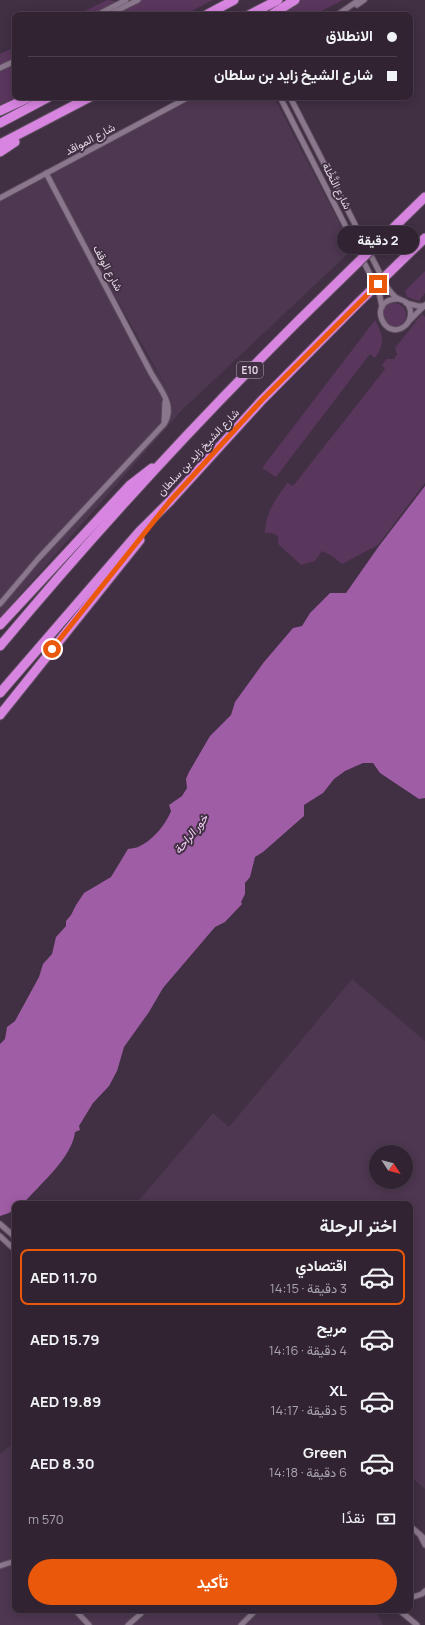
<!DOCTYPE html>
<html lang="ar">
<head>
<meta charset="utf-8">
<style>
  :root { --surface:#312332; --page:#392b3a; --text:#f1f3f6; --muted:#a8a4ac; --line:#4c404d; --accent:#ea580c }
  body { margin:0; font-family:Manrope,Vazirmatn,sans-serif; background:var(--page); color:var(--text); direction:rtl; height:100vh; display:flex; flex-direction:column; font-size:15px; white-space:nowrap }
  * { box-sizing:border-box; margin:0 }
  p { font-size:13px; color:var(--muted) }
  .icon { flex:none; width:22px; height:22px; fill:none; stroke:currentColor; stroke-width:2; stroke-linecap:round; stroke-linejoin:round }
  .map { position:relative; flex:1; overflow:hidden; direction:ltr }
  .side { position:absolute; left:12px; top:1201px; width:401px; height:412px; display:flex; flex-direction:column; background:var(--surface); border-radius:8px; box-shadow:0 2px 10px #0003,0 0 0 1px var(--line); direction:rtl }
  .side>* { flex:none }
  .top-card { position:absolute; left:12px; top:12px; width:401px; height:88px; border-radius:8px; box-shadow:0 2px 10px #0003,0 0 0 1px var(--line); direction:rtl; display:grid; align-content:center; height:88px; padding:0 16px; background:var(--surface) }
  .needle { width:26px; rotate:126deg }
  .tools { position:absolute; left:369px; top:1145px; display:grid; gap:8px }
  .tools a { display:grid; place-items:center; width:44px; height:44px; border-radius:50%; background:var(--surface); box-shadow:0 2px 10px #0003,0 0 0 1px var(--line); font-size:20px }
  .end { position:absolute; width:18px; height:18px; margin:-9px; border:5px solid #ea580c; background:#fff; box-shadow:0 0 0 2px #fff }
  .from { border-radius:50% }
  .bubble { position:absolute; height:28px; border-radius:14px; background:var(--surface); box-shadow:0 2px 10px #0003,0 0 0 1px var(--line); font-size:13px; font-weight:700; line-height:28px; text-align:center; direction:rtl }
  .top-card b { display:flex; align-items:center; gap:14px; height:38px; font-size:15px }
  .top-card b+b { border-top:1px solid var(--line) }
  .top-card i { width:10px; height:10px; background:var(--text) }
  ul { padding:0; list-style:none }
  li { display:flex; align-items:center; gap:12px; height:56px; margin:0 8px 6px; padding:0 8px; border:2px solid transparent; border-radius:8px }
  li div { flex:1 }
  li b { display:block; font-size:15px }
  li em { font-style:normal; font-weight:700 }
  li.on { border-color:var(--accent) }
  li>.icon { width:36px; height:36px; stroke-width:1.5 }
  h2 { padding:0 16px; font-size:18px; line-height:48px }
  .pay { display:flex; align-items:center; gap:10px; height:44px; padding:0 16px; font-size:15px }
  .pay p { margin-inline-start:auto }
  .primary-button { display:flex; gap:8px; margin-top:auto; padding:8px 16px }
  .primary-button a { flex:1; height:46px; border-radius:24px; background:var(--accent); color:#fff; font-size:16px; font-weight:700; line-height:46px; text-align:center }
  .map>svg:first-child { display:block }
  .built { fill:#4e3751; fill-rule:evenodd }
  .green { fill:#59365c }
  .water { fill:#9e5da4 }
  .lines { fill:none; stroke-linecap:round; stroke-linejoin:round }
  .street-casing { stroke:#5c4d5d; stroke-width:7 }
  .highway-casing { stroke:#5c4d5d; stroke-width:11 }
  .street { stroke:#8b778d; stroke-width:5 }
  .highway { stroke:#d884e1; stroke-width:9 }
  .highway-bridge-casing { stroke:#5c4d5d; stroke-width:11; stroke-linecap:butt }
  .highway-bridge { stroke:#d884e1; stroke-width:9 }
  .route { stroke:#ea580c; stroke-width:5 }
  .labels { text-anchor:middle; stroke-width:4; stroke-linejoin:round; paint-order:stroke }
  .shield { fill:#412f43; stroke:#b2a5b4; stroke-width:1 }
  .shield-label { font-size:10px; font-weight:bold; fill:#e3d8e4 }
  .street-label { font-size:11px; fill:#e3d8e4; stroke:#412f43 }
  .water-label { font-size:12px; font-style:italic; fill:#f4d1f7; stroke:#412f43 }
</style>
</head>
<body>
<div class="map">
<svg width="425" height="1625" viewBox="0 0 425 1625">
  <rect width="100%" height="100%" fill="#412f43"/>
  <!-- built -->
  <g class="built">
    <path d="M188,97H274L353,249L180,412L0,618V198ZM58,195L170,394L115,303Z"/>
    <path d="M352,979L425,1041V1489L410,1476V1204H136L213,1113L229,1127ZM376,1152H406V1182H376Z"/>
    <polygon points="15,1441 15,1610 375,1610 383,1625 0,1625 0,1454"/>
  </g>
  <!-- green -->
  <g class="green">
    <polygon points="107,0 115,1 114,5 94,15 77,15"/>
    <polygon points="138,0 213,0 184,15 110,15"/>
    <polygon points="301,0 343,0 314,15 276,15"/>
    <polygon points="15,47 15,57 0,65 0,54"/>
    <polygon points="15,64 15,97 17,97 0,105 0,72"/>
    <polygon points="425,271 425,293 419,301 407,297 405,291"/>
    <circle cx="394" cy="315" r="12"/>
    <path d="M422,314L425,317V483L378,545L342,564L332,556L322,551L315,561L301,565L278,544V536L271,533H265C265,513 276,499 287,483L293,486L385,369L382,365L387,359H394L397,354L395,348Z"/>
    <path d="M375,320C383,335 386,343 375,358L370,354L276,477L262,468Z"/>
  </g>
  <!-- water -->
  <path class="water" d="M425,486V798L419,799L380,773L373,763H363L345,771L334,779L323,793L304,805V816L263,852L255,857L250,877L245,883V894L241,902L242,904L225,922L215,927L163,988L149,1012L124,1047L117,1071L109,1086L93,1103L79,1126L80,1130L75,1132C72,1158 39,1185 23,1204H15V1209L9,1213L0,1216V1044L5,1039L7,1027L15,1021L39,977L43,964L52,954L56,937L66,926V921L71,915L76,905L84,893L111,877L128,849C132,848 137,848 140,846C153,840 166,824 171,811L169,805L182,796L187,788L186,779L189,772L210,736L231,715L235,702L264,662L293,628L302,626L310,613L330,593H346L379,546Z"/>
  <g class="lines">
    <!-- street casing -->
    <g class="street-casing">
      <g id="street">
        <polyline points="357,5 364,0"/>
        <polyline points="97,15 126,0"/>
        <polyline points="108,15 138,0"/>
        <polyline points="337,15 359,0"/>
        <polyline points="0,68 15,61"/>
        <polyline points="280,97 379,292 382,307"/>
        <path d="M290,97L387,287C390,291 393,296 397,298C400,300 403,300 406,302C412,308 412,319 406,325C385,344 365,299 398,299"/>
        <polyline points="0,198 189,97"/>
        <polyline points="406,303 418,306 425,306"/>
        <polyline points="410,320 425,305"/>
        <polyline points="164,424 165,402"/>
        <path d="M0,604L38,559L164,424C176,406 160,389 151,373L46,173"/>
        <polyline points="0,1224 15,1237"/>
        <polyline points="0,1236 15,1250"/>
        <polyline points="410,1526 425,1539"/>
        <polyline points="420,1535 425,1545"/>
        <polyline points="0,1566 15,1561"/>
        <polyline points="410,1598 422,1594 425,1591"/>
        <polyline points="75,1610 89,1625"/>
        <polyline points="399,1610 417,1625"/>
        <polyline points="128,1625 145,1610"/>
        <polyline points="241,1625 256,1610"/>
      </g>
    </g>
    <!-- highway casing -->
    <g class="highway-casing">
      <g id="highway">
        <polyline points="206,15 234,0"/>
        <polyline points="249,15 278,0"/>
        <polyline points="271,15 295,0"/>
        <polyline points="0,111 30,97"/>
        <polyline points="0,123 49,97"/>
        <polyline points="0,144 90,97"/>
        <polyline points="0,152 15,142"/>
        <polyline points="383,238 425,197"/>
        <polyline points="398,264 425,238"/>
        <polyline points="0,625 130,485 152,468"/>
        <path d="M0,646C107,518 221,395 341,279"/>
        <polyline points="0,693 139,532 170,501 262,400 358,303"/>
        <polyline points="0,715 140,540"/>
      </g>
    </g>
    <!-- street -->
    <use href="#street" class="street"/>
    <!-- highway -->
    <use href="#highway" class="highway"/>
    <!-- highway-bridge casing -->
    <g class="highway-bridge-casing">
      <g id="highway-bridge">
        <polyline points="341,279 383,238"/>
        <polyline points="358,303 398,264"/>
      </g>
    </g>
    <!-- highway-bridge -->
    <use href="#highway-bridge" class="highway-bridge"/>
  </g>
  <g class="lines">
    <!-- route -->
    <polyline class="route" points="52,649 170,501 262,400 378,284"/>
  </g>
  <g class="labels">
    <!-- shield labels -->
    <rect class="shield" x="237" y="362" width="26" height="16" rx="3"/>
    <g class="shield-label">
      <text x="250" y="374">E10</text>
    </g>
    <!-- street labels -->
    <g class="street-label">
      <text transform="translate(90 139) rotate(-28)" y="4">شارع المواقد</text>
      <text transform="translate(337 186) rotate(63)" y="4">شارع النَّخْلة</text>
      <text transform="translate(108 268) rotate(62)" y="4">شارع الوقف</text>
      <text transform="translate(198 452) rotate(-47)" y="4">شارع الشيخ زايد بن سلطان</text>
    </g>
    <!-- water labels -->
    <g class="water-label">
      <text transform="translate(191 834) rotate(-51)" y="4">خور الراحة</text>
    </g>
  </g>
</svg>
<div class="tools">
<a><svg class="needle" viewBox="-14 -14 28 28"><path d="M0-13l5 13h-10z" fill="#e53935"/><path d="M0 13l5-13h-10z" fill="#a8a4ac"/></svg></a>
</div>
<i class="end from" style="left:52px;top:649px"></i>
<i class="end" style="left:378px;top:284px"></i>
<div class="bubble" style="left:337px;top:226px;width:82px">2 دقيقة</div>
<div class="top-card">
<b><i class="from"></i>الانطلاق</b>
<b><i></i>شارع الشيخ زايد بن سلطان</b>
</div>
<section class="side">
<h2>اختر الرحلة</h2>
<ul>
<li class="on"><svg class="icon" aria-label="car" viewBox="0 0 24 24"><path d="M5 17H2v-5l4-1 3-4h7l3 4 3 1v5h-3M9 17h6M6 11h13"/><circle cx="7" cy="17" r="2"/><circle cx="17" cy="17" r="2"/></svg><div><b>اقتصادي</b><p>3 دقيقة · 14:15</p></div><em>AED 11.70</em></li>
<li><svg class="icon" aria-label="car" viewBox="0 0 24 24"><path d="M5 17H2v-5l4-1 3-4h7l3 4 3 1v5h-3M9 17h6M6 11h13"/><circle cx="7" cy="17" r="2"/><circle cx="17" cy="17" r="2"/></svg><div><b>مريح</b><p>4 دقيقة · 14:16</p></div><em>AED 15.79</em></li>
<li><svg class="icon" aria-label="car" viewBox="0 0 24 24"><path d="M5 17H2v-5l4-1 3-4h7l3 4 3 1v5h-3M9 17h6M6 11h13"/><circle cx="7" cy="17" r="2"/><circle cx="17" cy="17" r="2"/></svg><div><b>XL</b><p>5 دقيقة · 14:17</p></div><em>AED 19.89</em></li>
<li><svg class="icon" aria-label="car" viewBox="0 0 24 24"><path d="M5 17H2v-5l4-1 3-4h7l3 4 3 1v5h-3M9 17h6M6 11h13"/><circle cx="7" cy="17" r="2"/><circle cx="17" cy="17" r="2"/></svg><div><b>Green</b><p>6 دقيقة · 14:18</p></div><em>AED 8.30</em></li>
</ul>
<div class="pay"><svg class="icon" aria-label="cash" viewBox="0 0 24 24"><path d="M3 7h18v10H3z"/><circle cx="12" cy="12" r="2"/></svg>نقدًا<p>570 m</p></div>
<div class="primary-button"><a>تأكيد</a></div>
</section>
</div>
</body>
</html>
